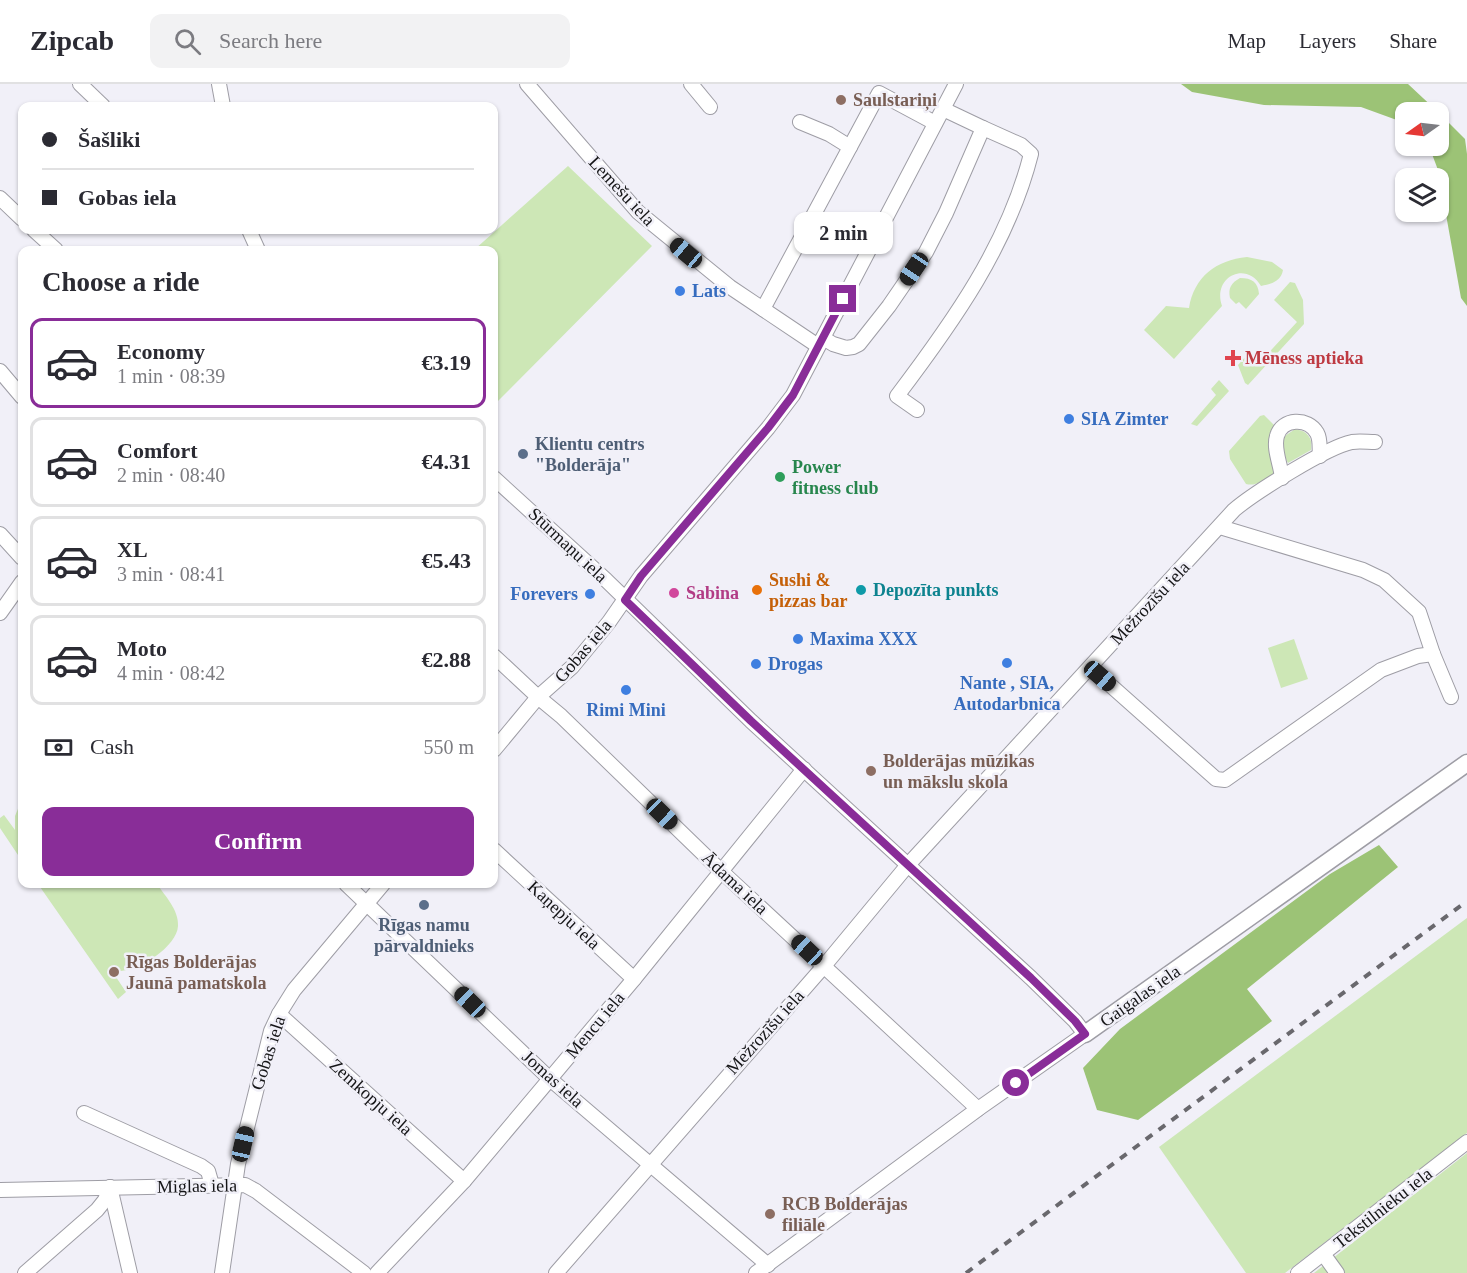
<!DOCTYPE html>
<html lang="en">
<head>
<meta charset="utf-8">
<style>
  :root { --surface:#fff; --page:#f2f2f3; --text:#2b2b33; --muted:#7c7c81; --line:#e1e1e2; --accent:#892d98 }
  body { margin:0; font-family:"Times New Roman",serif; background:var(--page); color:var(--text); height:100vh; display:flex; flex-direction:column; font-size:22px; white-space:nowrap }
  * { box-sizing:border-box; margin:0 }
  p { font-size:20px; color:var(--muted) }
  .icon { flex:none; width:33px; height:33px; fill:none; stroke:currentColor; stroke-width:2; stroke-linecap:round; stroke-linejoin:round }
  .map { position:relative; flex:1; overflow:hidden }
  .side { position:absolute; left:18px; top:162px; width:480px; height:642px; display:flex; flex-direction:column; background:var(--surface); border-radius:12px; box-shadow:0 2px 4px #0004 }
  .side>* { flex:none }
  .banner { position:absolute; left:18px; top:18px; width:480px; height:132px; border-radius:12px; box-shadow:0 2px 4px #0004; display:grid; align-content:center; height:132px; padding:0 24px; background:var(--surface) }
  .needle { width:39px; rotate:256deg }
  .fabs { position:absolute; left:1395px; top:18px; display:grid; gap:12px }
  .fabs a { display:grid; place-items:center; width:54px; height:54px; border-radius:12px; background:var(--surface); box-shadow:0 2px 4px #0004; font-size:30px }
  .end { position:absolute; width:27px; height:27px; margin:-14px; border:8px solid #892d98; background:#fff; box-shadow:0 0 0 3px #fff }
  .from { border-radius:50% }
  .bubble { position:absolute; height:42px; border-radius:12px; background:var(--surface); box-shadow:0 2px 4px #0004; font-size:20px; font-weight:600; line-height:42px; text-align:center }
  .car { position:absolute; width:18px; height:36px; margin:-18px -9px; border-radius:8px; box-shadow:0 0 4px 2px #0007; background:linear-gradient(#222 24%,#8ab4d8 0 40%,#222 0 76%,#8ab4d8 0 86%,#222 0) }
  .banner b { display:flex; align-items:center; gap:21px; height:57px; font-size:22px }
  .banner b+b { border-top:2px solid var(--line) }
  .banner i { width:15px; height:15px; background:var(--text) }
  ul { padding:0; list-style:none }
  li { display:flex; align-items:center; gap:18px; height:90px; margin:0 12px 9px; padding:0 12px; border:3px solid var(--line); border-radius:12px }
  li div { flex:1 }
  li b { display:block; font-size:22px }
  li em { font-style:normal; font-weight:600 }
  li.current { border-color:var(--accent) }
  li>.icon { width:54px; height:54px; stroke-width:1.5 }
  h2 { padding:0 24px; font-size:27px; line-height:72px }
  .pay { display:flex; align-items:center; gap:15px; height:66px; padding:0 24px; font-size:22px }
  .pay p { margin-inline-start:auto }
  .cta { display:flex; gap:12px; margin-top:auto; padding:12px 24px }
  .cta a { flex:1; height:69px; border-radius:12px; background:var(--accent); color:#fff; font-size:24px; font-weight:600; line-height:69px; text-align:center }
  header { display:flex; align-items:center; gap:36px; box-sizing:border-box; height:84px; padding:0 30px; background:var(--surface); border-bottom:2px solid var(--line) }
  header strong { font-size:28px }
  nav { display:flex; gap:33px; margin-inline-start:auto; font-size:21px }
  .search { width:420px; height:54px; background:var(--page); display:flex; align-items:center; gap:15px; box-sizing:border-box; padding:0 21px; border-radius:12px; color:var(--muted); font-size:22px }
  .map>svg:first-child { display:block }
  .green { fill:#cde7b6 }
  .forest { fill:#9cc376 }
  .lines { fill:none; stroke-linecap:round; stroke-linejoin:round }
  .minor-casing { stroke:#9e9da5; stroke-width:16 }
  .major-casing { stroke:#9e9da5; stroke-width:19 }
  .minor { stroke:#fff; stroke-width:14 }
  .major { stroke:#fff; stroke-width:16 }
  .rail { stroke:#69686d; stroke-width:4; stroke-dasharray:8 8; stroke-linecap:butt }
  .route { stroke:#892d98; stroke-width:8 }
  .education-dot { fill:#8d6e63; stroke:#f1f0f8; stroke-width:2 }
  .shop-dot { fill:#3f7fe0; stroke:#f1f0f8; stroke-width:2 }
  .health-dot { fill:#e0444e; stroke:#f1f0f8; stroke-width:2 }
  .service-dot { fill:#5c6f8a; stroke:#f1f0f8; stroke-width:2 }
  .leisure-dot { fill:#2e9e5b; stroke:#f1f0f8; stroke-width:2 }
  .food-dot { fill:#e8710a; stroke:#f1f0f8; stroke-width:2 }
  .culture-dot { fill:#0f9aa8; stroke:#f1f0f8; stroke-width:2 }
  .hotel-dot { fill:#d1479c; stroke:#f1f0f8; stroke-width:2 }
  .labels { text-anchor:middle; stroke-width:5; stroke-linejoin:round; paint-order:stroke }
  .education-label { font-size:18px; font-weight:bold; fill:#785e54; stroke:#f1f0f8; text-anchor:start }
  .street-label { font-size:18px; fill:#151517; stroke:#f1f0f8 }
  .shop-label { font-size:18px; font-weight:bold; fill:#366cbe; stroke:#f1f0f8; text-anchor:start }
  .health-label { font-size:18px; font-weight:bold; fill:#be3a42; stroke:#f1f0f8; text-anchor:start }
  .service-label { font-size:18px; font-weight:bold; fill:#4e5e75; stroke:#f1f0f8; text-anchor:start }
  .leisure-label { font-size:18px; font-weight:bold; fill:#27864d; stroke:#f1f0f8; text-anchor:start }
  .food-label { font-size:18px; font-weight:bold; fill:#c56008; stroke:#f1f0f8; text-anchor:start }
  .culture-label { font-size:18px; font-weight:bold; fill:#0d838f; stroke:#f1f0f8; text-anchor:start }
  .hotel-label { font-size:18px; font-weight:bold; fill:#b23c85; stroke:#f1f0f8; text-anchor:start }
</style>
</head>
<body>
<header>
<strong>Zipcab</strong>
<div class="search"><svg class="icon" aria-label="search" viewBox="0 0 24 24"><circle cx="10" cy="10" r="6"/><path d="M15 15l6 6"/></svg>Search here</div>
<nav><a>Map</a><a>Layers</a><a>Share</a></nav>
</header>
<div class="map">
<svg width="1467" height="1189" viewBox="0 0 1467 1189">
  <rect width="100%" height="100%" fill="#f1f0f8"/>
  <!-- green -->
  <g class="green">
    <polygon points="568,82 652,162 494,321 494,166 474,166"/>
    <path d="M1247,173L1272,178L1283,186C1281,197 1272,200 1261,202C1246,176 1212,193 1222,222L1174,275L1144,246L1166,222L1189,224C1194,193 1216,176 1247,173Z"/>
    <path d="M1240,194C1252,194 1258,198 1259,210L1246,225L1239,218L1236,220L1230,214C1228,204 1231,199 1240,194Z"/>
    <polygon points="1290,198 1295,199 1303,216 1304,240 1248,301 1245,299 1238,281 1248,270 1259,279 1297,238 1274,216"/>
    <polygon points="1219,296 1229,307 1197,342 1191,340 1216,311 1211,305"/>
    <path d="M1264,331L1274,341L1276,389C1266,394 1257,403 1246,400L1230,375L1229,367L1260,332Z"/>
    <path d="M1295,345C1307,347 1313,353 1311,366L1288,379L1281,366L1282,354Z"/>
    <polygon points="1294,555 1308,595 1281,604 1268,564"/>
    <polygon points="22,715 22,777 0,744 0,734 4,731 15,746 15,732"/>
    <path d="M38,800H157C165,812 179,826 178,842C177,864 133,891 112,887L126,908L118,915Z"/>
    <polygon points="1467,834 1467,1049 1285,1189 1246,1189 1159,1063"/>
    <polygon points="1467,1069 1467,1189 1314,1189"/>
  </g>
  <!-- forest -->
  <g class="forest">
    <polygon points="1181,0 1408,0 1438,28 1406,28 1405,39 1361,23 1264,21 1192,8"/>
    <polygon points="1439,29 1465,55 1467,70 1467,222 1461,214 1438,86 1429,62 1438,62"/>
    <polygon points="1379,761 1398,783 1247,905 1272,937 1138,1036 1097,1026 1083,984 1120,945 1330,790"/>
  </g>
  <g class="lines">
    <!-- minor casing -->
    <g class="minor-casing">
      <g id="minor">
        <polyline points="80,0 103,22"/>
        <polyline points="219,0 223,22"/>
        <polyline points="527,0 638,128 730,203 818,262"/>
        <polyline points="691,0 710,23"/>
        <polyline points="850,63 879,9 935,39"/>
        <polyline points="0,114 22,135"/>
        <polyline points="34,146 56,166"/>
        <polyline points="249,146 258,166"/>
        <polyline points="763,225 850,63 829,50 800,38"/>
        <polyline points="823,254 833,260 846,264 853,263 859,260 889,222 926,168 946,129 983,44 943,25"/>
        <polyline points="0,287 22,313"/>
        <path d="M917,326L897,312C953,238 1008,161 1031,70L1021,61L983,44"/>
        <polyline points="494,394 606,496 751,637 1031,894 1075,937 1085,950 978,1025 756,1189"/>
        <path d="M1282,394C1281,381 1273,365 1277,352C1282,334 1308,333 1317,349C1321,356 1319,365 1320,372"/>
        <polyline points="1220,443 1363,486 1384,496 1419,528 1433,570 1451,613"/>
        <polyline points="0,450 22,474"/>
        <polyline points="0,529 22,498"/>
        <polyline points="494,572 538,613 561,632 721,787 978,1025"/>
        <polyline points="1091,584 1216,695 1225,696 1381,586 1418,572 1433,570"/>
        <polyline points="494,666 538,613 572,583 609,538 641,492 768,344 793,311 956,0"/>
        <polyline points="494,766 634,895"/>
        <polyline points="346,800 550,995 768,1181"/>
        <polyline points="279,930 464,1097"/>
        <polyline points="84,1029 201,1082 208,1087 212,1101"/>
        <polyline points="110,1103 130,1189"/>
        <polyline points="0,1106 245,1101 256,1107 364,1189"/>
        <polyline points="1324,1171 1337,1189"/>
        <polyline points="25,1189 97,1126 105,1116 110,1103"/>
        <polyline points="222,1189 238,1080 271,947 279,930 294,906 383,800"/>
        <polyline points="377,1189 464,1097 634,895 804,685"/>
        <path d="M556,1189L824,882L907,782L1234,426C1254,409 1327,363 1352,358C1359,357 1368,358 1375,358"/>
        <polyline points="1298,1189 1467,1058"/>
      </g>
    </g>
    <!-- major casing -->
    <g class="major-casing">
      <polyline id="major" points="1085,950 1467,679"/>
    </g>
    <!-- minor -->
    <use href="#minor" class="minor"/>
    <!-- major -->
    <use href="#major" class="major"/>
    <!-- rail -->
    <polyline class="rail" points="966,1189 1467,817"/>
  </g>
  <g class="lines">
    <!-- route -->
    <polyline class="route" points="843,215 793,311 768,344 641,492 625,516 751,637 1031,894 1075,937 1085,950 1016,999"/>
  </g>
  <!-- markers -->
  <g class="education-dot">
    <circle cx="841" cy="16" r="6"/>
    <circle cx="871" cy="687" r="6"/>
    <circle cx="114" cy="888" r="6"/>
    <circle cx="770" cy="1130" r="6"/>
  </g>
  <g class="shop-dot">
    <circle cx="680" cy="207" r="6"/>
    <circle cx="1069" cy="335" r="6"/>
    <circle cx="590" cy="510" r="6"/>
    <circle cx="798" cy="555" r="6"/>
    <circle cx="1007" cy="579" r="6"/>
    <circle cx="756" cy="580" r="6"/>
    <circle cx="626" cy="606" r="6"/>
  </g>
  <path class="health-dot" d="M1230 265h6v6h6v6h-6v6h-6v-6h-6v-6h6z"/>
  <g class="service-dot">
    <circle cx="523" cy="370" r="6"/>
    <circle cx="424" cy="821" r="6"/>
  </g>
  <circle class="leisure-dot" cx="780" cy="393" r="6"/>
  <circle class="food-dot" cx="757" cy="506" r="6"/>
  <circle class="culture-dot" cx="861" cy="506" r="6"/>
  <circle class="hotel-dot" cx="674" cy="509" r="6"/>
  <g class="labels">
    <!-- education labels -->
    <g class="education-label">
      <text x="853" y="22">Saulstariņi</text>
      <text x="883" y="683">Bolderājas mūzikas<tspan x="883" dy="21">un mākslu skola</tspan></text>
      <text x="126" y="884">Rīgas Bolderājas<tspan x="126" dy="21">Jaunā pamatskola</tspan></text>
      <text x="782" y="1126">RCB Bolderājas<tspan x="782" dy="21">filiāle</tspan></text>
    </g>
    <!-- street labels -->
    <g class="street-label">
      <text transform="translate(622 107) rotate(47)" y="6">Lemešu iela</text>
      <text transform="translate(568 461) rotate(43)" y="6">Stūrmaņu iela</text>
      <text transform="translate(1150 519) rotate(-47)" y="6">Mežrozīšu iela</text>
      <text transform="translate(583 567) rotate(-49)" y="6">Gobas iela</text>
      <text transform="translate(735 799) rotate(43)" y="6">Ādama iela</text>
      <text transform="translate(564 831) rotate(43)" y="6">Kaņepju iela</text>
      <text transform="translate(1140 912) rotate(-35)" y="6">Gaigalas iela</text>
      <text transform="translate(595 941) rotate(-50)" y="6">Mencu iela</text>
      <text transform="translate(765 948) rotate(-48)" y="6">Mežrozīšu iela</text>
      <text transform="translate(268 969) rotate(-72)" y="6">Gobas iela</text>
      <text transform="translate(553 995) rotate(42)" y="6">Jomas iela</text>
      <text transform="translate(371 1013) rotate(42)" y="6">Zemkopju iela</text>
      <text transform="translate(197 1102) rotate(-1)" y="6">Miglas iela</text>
      <text transform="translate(1383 1124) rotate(-38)" y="6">Tekstilnieku iela</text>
    </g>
    <!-- shop labels -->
    <g class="shop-label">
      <text x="692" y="213">Lats</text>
      <text x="1081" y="341">SIA Zimter</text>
      <text x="578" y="516" text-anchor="end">Forevers</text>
      <text x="810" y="561">Maxima XXX</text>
      <text x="768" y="586">Drogas</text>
      <text x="1007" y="605" text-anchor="middle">Nante , SIA,<tspan x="1007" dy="21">Autodarbnica</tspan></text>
      <text x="626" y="632" text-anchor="middle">Rimi Mini</text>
    </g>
    <!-- health labels -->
    <g class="health-label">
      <text x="1245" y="280">Mēness aptieka</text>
    </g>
    <!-- service labels -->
    <g class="service-label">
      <text x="535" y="366">Klientu centrs<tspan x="535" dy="21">"Bolderāja"</tspan></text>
      <text x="424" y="847" text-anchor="middle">Rīgas namu<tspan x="424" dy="21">pārvaldnieks</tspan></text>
    </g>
    <!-- leisure labels -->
    <g class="leisure-label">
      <text x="792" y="389">Power<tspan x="792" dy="21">fitness club</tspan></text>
    </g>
    <!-- food labels -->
    <g class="food-label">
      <text x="769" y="502">Sushi &amp;<tspan x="769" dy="21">pizzas bar</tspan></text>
    </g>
    <!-- culture labels -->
    <g class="culture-label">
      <text x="873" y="512">Depozīta punkts</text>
    </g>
    <!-- hotel labels -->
    <g class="hotel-label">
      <text x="686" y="515">Sabina</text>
    </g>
  </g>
</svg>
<div class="fabs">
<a><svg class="needle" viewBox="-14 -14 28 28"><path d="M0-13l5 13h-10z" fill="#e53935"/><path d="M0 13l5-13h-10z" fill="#7c7c81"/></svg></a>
<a><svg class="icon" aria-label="layers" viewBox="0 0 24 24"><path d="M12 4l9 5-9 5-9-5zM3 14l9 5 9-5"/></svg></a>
</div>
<i class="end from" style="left:1016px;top:999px"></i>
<i class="end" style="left:843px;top:215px"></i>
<div class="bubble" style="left:794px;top:128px;width:99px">2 min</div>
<i class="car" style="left:686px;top:169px;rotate:310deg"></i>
<i class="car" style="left:914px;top:185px;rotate:214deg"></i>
<i class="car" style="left:1100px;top:592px;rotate:131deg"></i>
<i class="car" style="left:662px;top:730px;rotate:134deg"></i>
<i class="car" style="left:807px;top:866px;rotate:313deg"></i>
<i class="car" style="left:470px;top:918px;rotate:314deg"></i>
<i class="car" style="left:243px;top:1060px;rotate:13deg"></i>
<div class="banner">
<b><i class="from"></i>Šašliki</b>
<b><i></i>Gobas iela</b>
</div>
<section class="side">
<h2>Choose a ride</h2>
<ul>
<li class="current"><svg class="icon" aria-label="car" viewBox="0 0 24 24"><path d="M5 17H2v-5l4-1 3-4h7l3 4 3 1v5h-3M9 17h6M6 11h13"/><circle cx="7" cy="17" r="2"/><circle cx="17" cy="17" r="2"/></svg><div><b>Economy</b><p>1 min · 08:39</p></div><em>€3.19</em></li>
<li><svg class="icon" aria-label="car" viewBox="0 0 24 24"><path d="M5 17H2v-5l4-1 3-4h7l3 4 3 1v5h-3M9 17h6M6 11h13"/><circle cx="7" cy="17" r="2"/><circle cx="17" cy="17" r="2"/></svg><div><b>Comfort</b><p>2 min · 08:40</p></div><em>€4.31</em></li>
<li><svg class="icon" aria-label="car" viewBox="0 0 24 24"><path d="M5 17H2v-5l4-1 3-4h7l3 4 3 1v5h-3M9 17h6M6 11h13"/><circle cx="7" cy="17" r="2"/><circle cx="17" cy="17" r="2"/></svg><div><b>XL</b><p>3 min · 08:41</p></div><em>€5.43</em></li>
<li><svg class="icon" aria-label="car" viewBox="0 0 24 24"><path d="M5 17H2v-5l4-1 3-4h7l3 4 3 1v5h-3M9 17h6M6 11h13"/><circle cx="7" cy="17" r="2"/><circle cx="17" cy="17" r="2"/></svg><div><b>Moto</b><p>4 min · 08:42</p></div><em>€2.88</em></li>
</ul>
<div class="pay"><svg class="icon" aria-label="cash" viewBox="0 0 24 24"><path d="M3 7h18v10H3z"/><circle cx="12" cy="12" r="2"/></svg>Cash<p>550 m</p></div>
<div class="cta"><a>Confirm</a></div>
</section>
</div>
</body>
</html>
